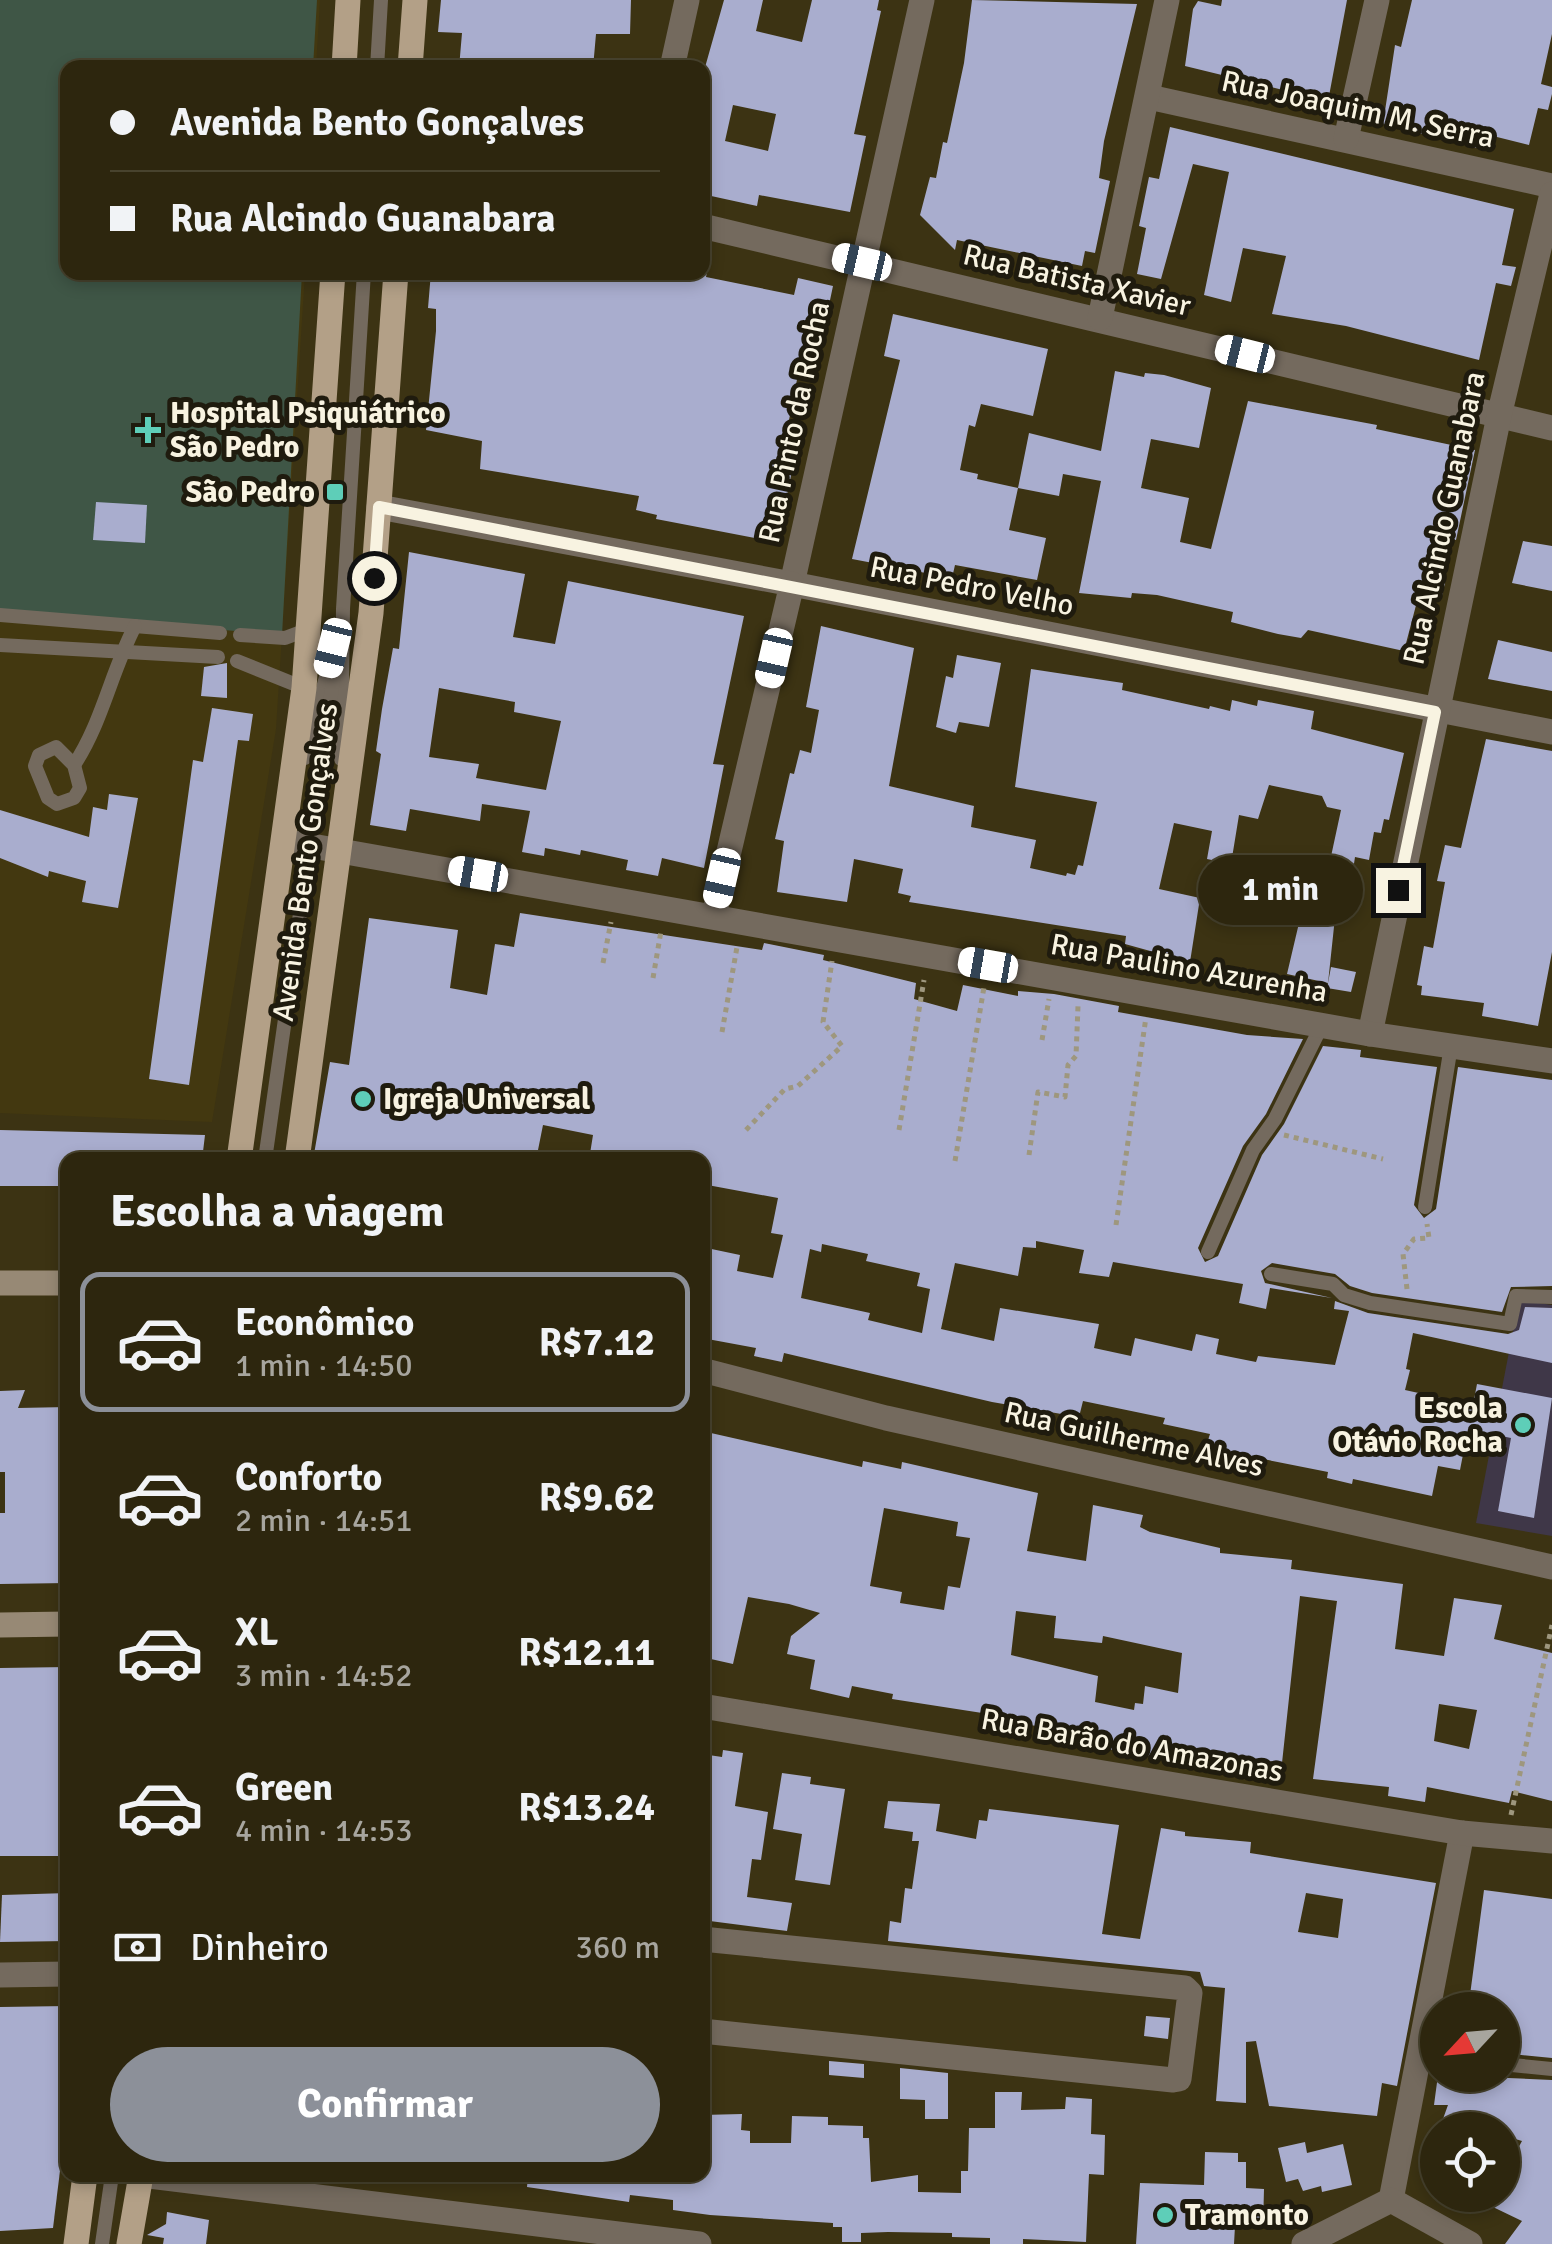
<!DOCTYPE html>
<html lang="pt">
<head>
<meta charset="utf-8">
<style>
  :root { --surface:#2d260e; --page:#39321c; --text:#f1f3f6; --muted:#a7a59e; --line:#48432e; --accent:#8c9099 }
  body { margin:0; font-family:Signika,sans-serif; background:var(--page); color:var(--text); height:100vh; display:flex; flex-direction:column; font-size:38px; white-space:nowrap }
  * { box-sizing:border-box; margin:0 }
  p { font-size:32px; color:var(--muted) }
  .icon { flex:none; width:55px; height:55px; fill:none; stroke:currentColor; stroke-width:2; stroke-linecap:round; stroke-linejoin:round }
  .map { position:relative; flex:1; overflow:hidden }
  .side { position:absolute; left:60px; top:1152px; width:650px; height:1030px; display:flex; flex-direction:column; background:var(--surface); border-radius:20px; box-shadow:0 5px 15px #0003,0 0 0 2px var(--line) }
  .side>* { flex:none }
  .top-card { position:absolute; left:60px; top:60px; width:650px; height:220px; border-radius:20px; box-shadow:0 5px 15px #0003,0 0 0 2px var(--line); display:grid; align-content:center; height:220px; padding:0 50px; background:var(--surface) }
  .needle { width:65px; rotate:244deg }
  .tools { position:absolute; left:1420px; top:1992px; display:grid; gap:20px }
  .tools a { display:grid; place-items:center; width:100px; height:100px; border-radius:50%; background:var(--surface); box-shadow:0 5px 15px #0003,0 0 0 2px var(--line); font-size:50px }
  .end { position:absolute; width:45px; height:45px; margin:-22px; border:12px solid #f8f3e1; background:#111; box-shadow:0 0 0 5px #111 }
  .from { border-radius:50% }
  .bubble { position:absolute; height:70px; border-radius:35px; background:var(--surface); box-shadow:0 5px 15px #0003,0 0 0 2px var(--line); font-size:32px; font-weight:800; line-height:70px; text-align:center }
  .car { position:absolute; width:30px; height:60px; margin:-30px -15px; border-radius:12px; box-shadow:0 0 8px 2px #0007; background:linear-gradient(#fff 24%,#345 0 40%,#fff 0 76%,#345 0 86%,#fff 0) }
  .top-card b { display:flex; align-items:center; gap:35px; height:95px; font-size:38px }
  .top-card b+b { border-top:2px solid var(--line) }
  .top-card i { width:25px; height:25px; background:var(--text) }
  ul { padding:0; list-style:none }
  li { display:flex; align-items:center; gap:30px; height:140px; margin:0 20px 15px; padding:0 30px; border:5px solid transparent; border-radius:20px }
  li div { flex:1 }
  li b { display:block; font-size:38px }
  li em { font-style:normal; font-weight:800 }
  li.selected { border-color:var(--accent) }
  li>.icon { width:90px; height:90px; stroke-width:1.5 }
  h2 { padding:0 50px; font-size:45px; line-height:120px }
  .pay { display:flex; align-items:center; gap:25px; height:110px; padding:0 50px; font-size:38px }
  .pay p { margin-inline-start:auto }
  .button { display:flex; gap:20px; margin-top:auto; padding:20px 50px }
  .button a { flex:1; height:115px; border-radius:60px; background:var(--accent); color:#fff; font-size:40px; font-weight:800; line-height:115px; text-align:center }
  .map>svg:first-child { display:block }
  .built { fill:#433810 }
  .education { fill:#3f3748 }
  .green { fill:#3f5646 }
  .building { fill:#a9adce; fill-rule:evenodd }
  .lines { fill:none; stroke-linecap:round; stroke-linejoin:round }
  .path { stroke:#9e977e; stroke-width:5; stroke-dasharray:5 5; stroke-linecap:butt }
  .service { stroke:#746a5e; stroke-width:14 }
  .minor { stroke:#746a5e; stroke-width:25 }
  .tertiary { stroke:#746a5e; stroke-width:25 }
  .secondary { stroke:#978975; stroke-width:25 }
  .primary { stroke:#b3a087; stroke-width:25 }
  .route { stroke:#f8f3e1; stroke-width:12 }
  .poi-dot { fill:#5eceb8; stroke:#1f1b0e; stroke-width:4 }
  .labels { text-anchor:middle; stroke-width:10; stroke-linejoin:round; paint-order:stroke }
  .street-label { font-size:30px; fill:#f8f3e1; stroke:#1f1b0e }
  .poi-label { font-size:30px; font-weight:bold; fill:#f8f3e1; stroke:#1f1b0e; text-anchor:start }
</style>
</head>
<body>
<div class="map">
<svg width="1552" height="2244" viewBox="0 0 1552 2244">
  <rect width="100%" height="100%" fill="#3c3313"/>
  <!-- built -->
  <polygon class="built" points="0,0 320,0 316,67 68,68 68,272 305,273 276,729 212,1122 0,1113"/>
  <!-- education -->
  <polygon class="education" points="1519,1300 1552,1305 1552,1536 1476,1523"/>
  <!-- green -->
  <polygon class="green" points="0,0 317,0 313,67 68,68 68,272 302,273 282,635 0,611"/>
  <!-- building -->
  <g class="building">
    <polygon points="441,0 631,0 630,34 596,34 593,68 459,68 462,33 438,32"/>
    <path d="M724,0H763L756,31L802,42L812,0H879L877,10L881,11L854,134L866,136L850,212L759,195L757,206L702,194V78ZM733,105L776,114L768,151L725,141Z"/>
    <polygon points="972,0 1137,4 1104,141 1099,178 1110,181 1095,253 1085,251 1082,266 957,240 955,250 920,215 930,177 936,178 943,142 947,143 964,63"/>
    <polygon points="1222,0 1347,0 1326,112 1292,104 1295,93 1185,66 1193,9 1198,1 1221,6"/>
    <polygon points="1412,0 1552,0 1552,34 1541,84 1552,87 1552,94 1548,110 1538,108 1529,145 1489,135 1485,150 1383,124 1395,45 1401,47"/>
    <polygon points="1170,127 1514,209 1502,265 1516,267 1511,286 1496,283 1479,360 1346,326 1272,314 1286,256 1243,248 1231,302 1204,295 1229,172 1193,164 1161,279 1137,274 1146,228 1139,226 1149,177 1159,179"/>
    <polygon points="431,272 707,272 706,277 794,295 798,278 833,286 822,338 806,334 789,420 802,423 778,538 770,541 656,519 657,515 636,510 639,496 480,469 482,441 426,430 436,331 436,309 428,308"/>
    <polygon points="893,314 1048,349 1033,416 981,404 975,427 969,425 960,470 978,474 977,479 1018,488 1009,530 1046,538 1037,580 955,565 952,578 852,559 900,360 884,356"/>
    <polygon points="1115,371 1144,377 1145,373 1164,375 1211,388 1199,448 1151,439 1141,488 1189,498 1180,542 1211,549 1248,401 1377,425 1376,429 1475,450 1456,540 1444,537 1434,574 1446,578 1442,596 1420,590 1404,651 1308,630 1301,638 1278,634 1231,622 1233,612 1157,595 1132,593 1131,598 1079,593 1101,481 1063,474 1059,496 1018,488 1029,433 1101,451"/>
    <polygon points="96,502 147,505 145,543 93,540"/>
    <polygon points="1523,541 1552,546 1552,591 1512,583"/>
    <path d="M409,552L525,574L513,637L555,644L568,581L744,616L713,764L724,765L704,868L662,858L658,876L626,870L628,860L581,850L580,855L545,848L544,856L522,852L530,811L482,804L480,821L410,809L406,831L370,825L381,754L376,751L382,709L393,648L399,649ZM439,688L515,702L514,712L561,721L546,790L476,778L479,764L429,757Z"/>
    <polygon points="821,626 914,648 889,786 974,806 971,827 1036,840 1030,868 1066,876 1067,873 1075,875 1078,865 1083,866 1097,802 1015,787 1031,669 1123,683 1122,690 1209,709 1210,706 1230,711 1232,700 1257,706 1258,700 1314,711 1311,729 1404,753 1389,820 1384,819 1381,833 1374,832 1369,860 1355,857 1349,897 1344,896 1342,909 1336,908 1328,983 1287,974 1303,906 1276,901 1282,867 1327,875 1341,810 1327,807 1322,796 1269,785 1258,819 1239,815 1231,864 1207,859 1212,831 1174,823 1159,889 1200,898 1190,962 1125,944 1126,936 909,902 911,896 898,893 903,869 854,859 847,902 777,892 784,841 775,839 790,773 794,774 800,750 811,753 819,710 806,707"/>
    <polygon points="1498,640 1552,652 1552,691 1488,679"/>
    <polygon points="957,655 1001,663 989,727 959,722 956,733 936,727 946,676 953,678"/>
    <polygon points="227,663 227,698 201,696 204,667"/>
    <polygon points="212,708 253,714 249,741 238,740 189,1085 149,1079 193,760 203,762"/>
    <polygon points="1486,739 1552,751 1552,952 1538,1026 1482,1016 1484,1003 1421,995 1422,986 1417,985 1424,946 1433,948 1445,882 1437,881 1445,845 1461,848"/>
    <polygon points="109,794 138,798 118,908 82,902 86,881 49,871 48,877 0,858 0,810 89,837 93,807 107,810"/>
    <path d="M520,913L762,950L764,943L824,955L823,960L916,983L914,999L957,1011L963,985L1018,996V991L1054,994L1119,1006L1118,1012L1247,1035L1303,1039L1266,1114L1243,1146L1198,1248L1205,1262L1218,1256L1262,1155L1284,1124L1323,1046L1361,1050L1360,1057L1437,1067L1414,1205L1424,1218L1436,1209L1458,1067L1552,1080V1286L1511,1287L1502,1312L1372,1293L1350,1286L1335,1274L1272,1263L1261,1271L1265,1283L1332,1298L1270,1288L1266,1309L1239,1303L1243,1284L1113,1262L1109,1277L1079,1273L1084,1250L1036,1241V1248L1023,1247L1018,1276L955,1263L941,1329L994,1341L1000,1308L1099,1324L1094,1348L1131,1356L1135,1338L1192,1351L1196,1334L1219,1339L1216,1354L1256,1362L1258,1356L1335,1365L1349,1311L1334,1309L1335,1301L1368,1313L1508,1334L1519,1330L1525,1307L1552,1308V1363L1413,1333L1406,1369L1410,1370L1405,1390L1473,1405L1477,1384L1552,1398L1534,1518L1498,1511L1511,1438L1468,1429L1460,1470L1438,1466L1432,1496L1353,1479L1352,1484L1327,1478L1328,1472L1218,1450L1219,1446L1207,1443L1210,1434L1163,1424L1165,1418L1083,1401L1079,1417L992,1402L784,1353L782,1362L754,1356L756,1348L702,1338V1247L740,1255L737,1271L773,1278L783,1235L771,1233L778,1198L702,1184V1160H589L593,1135L543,1125L536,1160H313L330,1062L349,1065L369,918L458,930L450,988L487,995L495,944L514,947ZM822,1244L868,1254L866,1261L920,1273L917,1286L930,1289L922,1333L868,1320L870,1313L801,1298L810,1249L821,1252Z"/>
    <polygon points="1331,967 1356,972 1351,992 1327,988"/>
    <polygon points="0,1130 205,1135 202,1160 68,1160 68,1186 0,1186"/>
    <polygon points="25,1390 18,1408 68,1407 68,1583 0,1584 0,1513 5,1513 5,1472 0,1472 0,1391"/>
    <path d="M702,1431L862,1467L863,1461L901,1469L902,1462L1038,1493L1027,1551L1086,1561L1093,1505L1143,1515L1140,1527L1150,1532L1220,1548V1553L1292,1560L1291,1569L1403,1584L1395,1649L1444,1656L1454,1598L1502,1605L1494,1639L1552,1653V1801L1512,1791L1509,1803L1427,1787L1425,1802L1388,1796L1389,1787L1313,1779L1337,1601L1300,1596L1282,1763L1169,1745L1167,1759L1090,1746L1091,1733L1007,1722L1008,1717L892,1699L893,1694L852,1686L849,1698L810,1689L815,1660L787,1654L791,1636L820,1613L789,1604L748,1597L733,1664L702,1657ZM884,1508L958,1522L956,1536L970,1538L960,1588L948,1586L944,1610L900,1603L902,1592L870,1586ZM1016,1611L1056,1616L1054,1638L1102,1643L1103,1636L1182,1653L1178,1693L1145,1686L1143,1704L1135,1703L1134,1710L1095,1702L1098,1676L1011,1655ZM1439,1704L1477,1710L1469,1749L1434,1741Z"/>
    <polygon points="68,1667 68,1856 0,1856 0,1668"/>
    <polygon points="723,1750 743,1753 735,1806 768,1812 761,1860 752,1859 747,1897 792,1903 787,1931 702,1920 702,1754 722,1757"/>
    <polygon points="782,1773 811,1777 810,1784 845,1789 830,1885 795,1880 802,1834 773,1829"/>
    <path d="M888,1801L940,1804L936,1831L976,1839L979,1820L987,1821L989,1809L1119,1825L1102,1934L1140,1939L1161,1828L1185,1832V1836L1251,1842L1250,1853L1436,1883L1397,2086L1382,2083L1377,2116L1269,2106L1256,2041L1246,2042V2103L1216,2101L1225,1988L1204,1986L1200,1972L888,1941L890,1921L901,1923L905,1888L912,1889L919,1841H912L913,1832L884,1828ZM1306,1893L1343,1899L1338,1938L1298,1932Z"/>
    <polygon points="1484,1890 1552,1899 1552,2058 1502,2053 1502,2010 1468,2010"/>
    <polygon points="68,1893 68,1941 0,1942 2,1895"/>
    <polygon points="68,2006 68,2105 53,2228 0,2231 0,2007"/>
    <polygon points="1146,2016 1170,2018 1168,2039 1144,2036"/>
    <polygon points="829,2061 864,2064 864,2078 829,2075"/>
    <polygon points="900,2068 948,2073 948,2119 925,2119 925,2100 900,2099"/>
    <polygon points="1438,2075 1552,2080 1552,2244 1505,2244 1522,2221 1468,2195 1502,2195 1502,2178 1522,2141 1502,2135 1502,2130 1439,2130 1448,2105 1434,2105"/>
    <polygon points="995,2092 1022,2092 1021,2110 1065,2109 1066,2097 1092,2099 1091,2134 1105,2135 1104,2175 1089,2174 1086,2242 1023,2239 1023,2244 990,2244 990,2238 952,2237 952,2233 888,2232 861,2233 861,2242 842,2242 842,2227 833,2227 833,2223 710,2215 673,2210 673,2200 630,2195 629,2202 527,2187 528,2175 702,2175 702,2115 742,2114 741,2130 750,2131 750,2143 791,2143 792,2116 828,2117 828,2125 863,2126 863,2138 869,2138 871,2182 918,2175 918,2192 961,2193 961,2171 968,2171 969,2128 995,2128"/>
    <polygon points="1305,2142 1307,2153 1343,2144 1352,2185 1322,2192 1321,2186 1303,2191 1298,2179 1286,2182 1278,2148"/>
    <polygon points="1205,2152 1238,2153 1238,2162 1246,2162 1246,2188 1264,2189 1263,2227 1235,2226 1234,2244 1136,2244 1140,2183 1204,2185"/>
    <polygon points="167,2212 209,2220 206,2244 163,2244 164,2238 147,2235 166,2224"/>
  </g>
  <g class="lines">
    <!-- path -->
    <g class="path">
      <polyline points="603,963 611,922"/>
      <polyline points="653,978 661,931"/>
      <polyline points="722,1032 737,947"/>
      <polyline points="1042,1040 1049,999"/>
      <polyline points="746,1130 785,1089 798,1086 842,1046 823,1022 832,961"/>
      <polyline points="899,1130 924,980"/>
      <polyline points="1284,1135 1383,1159"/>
      <polyline points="1029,1155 1038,1092 1065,1097 1068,1065 1076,1056 1078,1006"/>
      <polyline points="955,1161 984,987"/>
      <polyline points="1116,1225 1146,1017"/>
      <polyline points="1407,1289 1403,1254 1414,1239 1429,1238 1427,1224"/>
      <polyline points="1511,1815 1552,1625"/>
    </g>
    <!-- service -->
    <g class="service">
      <polyline points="377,68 381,0"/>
      <polyline points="0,615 220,633"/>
      <polyline points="240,635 285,638 309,629"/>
      <polyline points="0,645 218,657"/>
      <polyline points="237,661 304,688"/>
      <polygon points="56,747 74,765 80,788 74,798 57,804 48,798 35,766 39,755"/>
      <polyline points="305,758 337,634"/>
      <polyline points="341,759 343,609 364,272"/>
      <path d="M74,765C102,723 111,672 135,626"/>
      <polyline points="265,1160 334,674"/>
      <polyline points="1425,1207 1451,1046"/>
      <polyline points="1208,1252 1253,1150 1275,1119 1322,1025"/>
      <polyline points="1271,1274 1333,1284 1344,1295 1370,1303 1510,1324 1516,1296 1552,1297"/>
      <polyline points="1502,2064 1552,2069"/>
      <polyline points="102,2244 112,2175"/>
    </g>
    <!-- minor -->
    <g class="minor">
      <polyline points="922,0 792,584 1552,732"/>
      <polyline points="672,68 687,0"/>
      <polyline points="1149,97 1552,186"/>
      <polyline points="1346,139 1377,0"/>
      <polyline points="702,226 1552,428"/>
      <polyline points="1100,318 1167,0"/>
      <polyline points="1370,1034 1499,416 1552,194"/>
      <polyline points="702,1370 886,1418 1552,1567"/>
      <polyline points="702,1939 1185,1988 1190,1993 1179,2079 1173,2080 702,2031"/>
      <polyline points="0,1975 68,1974"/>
      <polyline points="141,2175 699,2244"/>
      <polyline points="1391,2200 1462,1833"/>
      <polyline points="1304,2244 1391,2200 1470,2244"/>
    </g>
    <!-- tertiary -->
    <g class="tertiary">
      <polyline points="379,507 792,584 714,915"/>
      <polyline points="284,841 1370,1034 1552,1061"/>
      <polyline points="702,1706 1462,1833 1552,1841"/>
    </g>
    <!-- secondary -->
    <g class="secondary">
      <polyline points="0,1283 68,1283"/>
      <polyline points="0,1625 68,1624"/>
    </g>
    <!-- primary -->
    <g class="primary">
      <polyline points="344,68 348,0"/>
      <polyline points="410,68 415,0"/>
      <polyline points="239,1160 304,688 333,272"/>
      <polyline points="297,1160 371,613 396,272"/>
      <polyline points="76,2244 85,2175"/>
      <polyline points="129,2244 141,2175"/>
    </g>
  </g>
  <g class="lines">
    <!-- route -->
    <polyline class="route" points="374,578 379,507 1435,712 1398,890"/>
  </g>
  <!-- markers -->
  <g class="poi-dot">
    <path d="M143 415h10v10h10v10h-10v10h-10v-10h-10v-10h10z"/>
    <rect x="325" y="482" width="20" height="20" rx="5"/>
    <circle cx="363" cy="1099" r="10"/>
    <circle cx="1523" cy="1425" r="10"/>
    <circle cx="1165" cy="2215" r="10"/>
  </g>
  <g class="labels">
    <!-- street labels -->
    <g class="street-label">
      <text transform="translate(1358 109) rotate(12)" y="10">Rua Joaquim M. Serra</text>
      <text transform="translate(1077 280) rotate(13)" y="10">Rua Batista Xavier</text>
      <text transform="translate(794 422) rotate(-78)" y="10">Rua Pinto da Rocha</text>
      <text transform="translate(1444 518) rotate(-78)" y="10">Rua Alcindo Guanabara</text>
      <text transform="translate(972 586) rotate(11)" y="10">Rua Pedro Velho</text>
      <text transform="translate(305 862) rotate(-82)" y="10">Avenida Bento Gonçalves</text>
      <text transform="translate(1189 968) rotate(10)" y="10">Rua Paulino Azurenha</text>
      <text transform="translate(1134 1439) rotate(12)" y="10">Rua Guilherme Alves</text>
      <text transform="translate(1132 1745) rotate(10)" y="10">Rua Barão do Amazonas</text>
    </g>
    <!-- poi labels -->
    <g class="poi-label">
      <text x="170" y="423">Hospital Psiquiátrico<tspan x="170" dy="34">São Pedro</tspan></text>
      <text x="315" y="502" text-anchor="end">São Pedro</text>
      <text x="383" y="1109">Igreja Universal</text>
      <text x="1503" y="1418" text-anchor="end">Escola<tspan x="1503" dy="34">Otávio Rocha</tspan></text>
      <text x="1185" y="2225">Tramonto</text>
    </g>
  </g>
</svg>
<div class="tools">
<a><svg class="needle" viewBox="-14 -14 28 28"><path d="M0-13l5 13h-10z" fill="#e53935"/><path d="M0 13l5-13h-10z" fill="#a7a59e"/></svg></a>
<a><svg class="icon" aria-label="locate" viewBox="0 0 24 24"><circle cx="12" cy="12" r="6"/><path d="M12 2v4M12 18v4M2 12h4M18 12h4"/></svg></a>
</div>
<i class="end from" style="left:374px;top:578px"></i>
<i class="end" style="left:1398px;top:890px"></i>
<div class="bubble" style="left:1198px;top:855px;width:165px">1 min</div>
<i class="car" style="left:862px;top:262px;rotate:283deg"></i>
<i class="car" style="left:1245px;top:354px;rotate:284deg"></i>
<i class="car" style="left:333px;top:648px;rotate:194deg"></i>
<i class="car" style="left:774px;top:658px;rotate:193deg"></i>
<i class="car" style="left:478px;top:874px;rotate:280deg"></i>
<i class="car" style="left:722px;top:878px;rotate:193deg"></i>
<i class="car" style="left:988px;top:965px;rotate:280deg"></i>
<div class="top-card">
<b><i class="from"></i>Avenida Bento Gonçalves</b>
<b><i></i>Rua Alcindo Guanabara</b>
</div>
<section class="side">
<h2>Escolha a viagem</h2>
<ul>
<li class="selected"><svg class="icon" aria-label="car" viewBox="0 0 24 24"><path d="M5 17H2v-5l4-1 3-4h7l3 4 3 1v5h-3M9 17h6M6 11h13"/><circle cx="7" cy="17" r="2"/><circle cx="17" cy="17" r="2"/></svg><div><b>Econômico</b><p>1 min · 14:50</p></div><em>R$7.12</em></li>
<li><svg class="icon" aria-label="car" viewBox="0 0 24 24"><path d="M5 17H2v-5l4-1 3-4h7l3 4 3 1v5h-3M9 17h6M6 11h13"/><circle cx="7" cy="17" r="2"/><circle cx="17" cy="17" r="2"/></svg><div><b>Conforto</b><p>2 min · 14:51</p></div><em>R$9.62</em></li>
<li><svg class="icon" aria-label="car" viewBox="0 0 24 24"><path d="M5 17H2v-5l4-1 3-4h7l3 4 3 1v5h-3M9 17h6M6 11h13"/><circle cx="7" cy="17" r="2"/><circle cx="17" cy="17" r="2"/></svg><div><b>XL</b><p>3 min · 14:52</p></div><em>R$12.11</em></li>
<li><svg class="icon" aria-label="car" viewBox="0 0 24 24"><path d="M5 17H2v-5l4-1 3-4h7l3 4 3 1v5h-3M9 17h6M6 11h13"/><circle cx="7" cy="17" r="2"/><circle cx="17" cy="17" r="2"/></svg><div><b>Green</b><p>4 min · 14:53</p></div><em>R$13.24</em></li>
</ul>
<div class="pay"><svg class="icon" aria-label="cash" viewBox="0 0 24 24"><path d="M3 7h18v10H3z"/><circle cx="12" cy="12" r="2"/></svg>Dinheiro<p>360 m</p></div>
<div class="button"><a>Confirmar</a></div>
</section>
</div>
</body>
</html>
